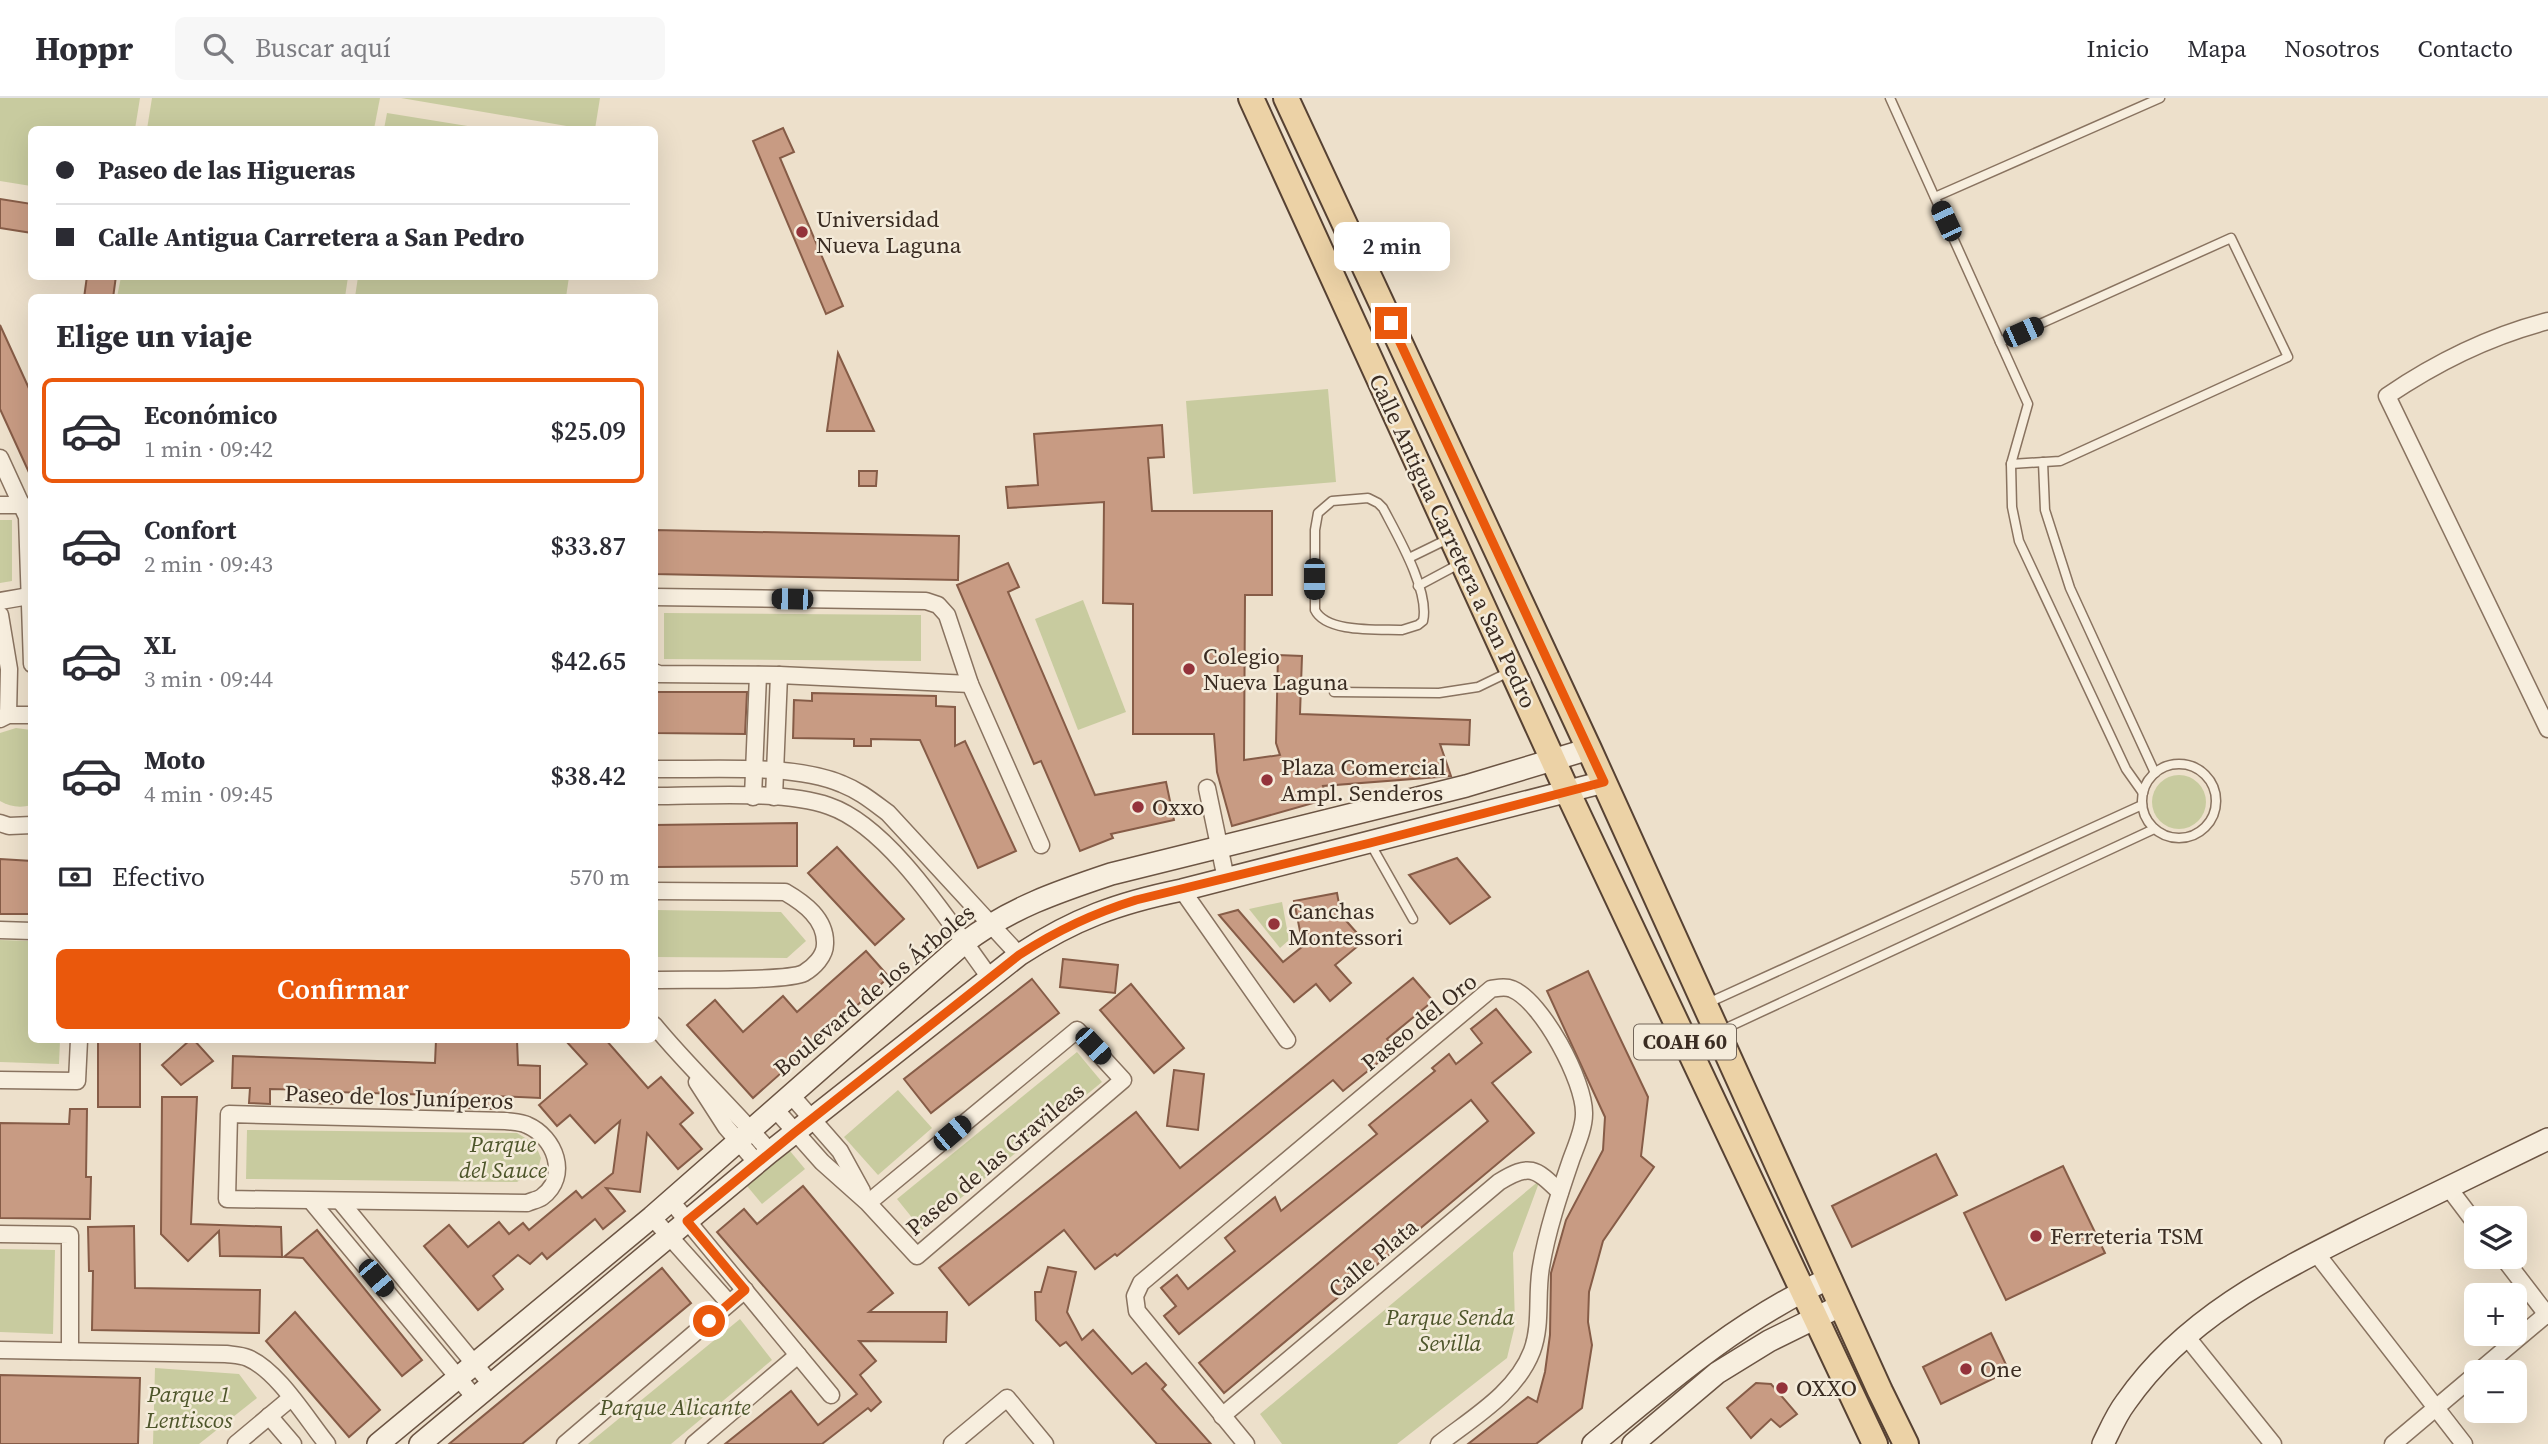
<!DOCTYPE html>
<html lang="es">
<head>
<meta charset="utf-8">
<style>
  :root { --surface:#fff; --page:#f7f7f7; --text:#2b2b33; --muted:#7c7c81; --line:#e1e1e2; --accent:#ea580c }
  body { margin:0; font-family:"Source Serif 4",serif; background:var(--page); color:var(--text); height:100vh; display:flex; flex-direction:column; font-size:26px; white-space:nowrap }
  * { box-sizing:border-box; margin:0 }
  p { font-size:23px; color:var(--muted) }
  .icon { flex:none; width:38px; height:38px; fill:none; stroke:currentColor; stroke-width:2; stroke-linecap:round; stroke-linejoin:round }
  .map { position:relative; flex:1; overflow:hidden }
  .panel { position:absolute; left:28px; top:196px; width:630px; height:749px; display:flex; flex-direction:column; background:var(--surface); border-radius:10px; box-shadow:0 7px 28px #0002 }
  .panel>* { flex:none }
  .top-card { position:absolute; left:28px; top:28px; width:630px; height:154px; border-radius:10px; box-shadow:0 7px 28px #0002; display:grid; align-content:center; height:154px; padding:0 28px; background:var(--surface) }
  .controls { position:absolute; left:2464px; top:1108px; display:grid; gap:14px }
  .controls a { display:grid; place-items:center; width:63px; height:63px; border-radius:10px; background:var(--surface); box-shadow:0 7px 28px #0002; font-size:35px }
  .end { position:absolute; width:32px; height:32px; margin:-16px; border:9px solid #ea580c; background:#fff; box-shadow:0 0 0 4px #fff }
  .from { border-radius:50% }
  .bubble { position:absolute; height:49px; border-radius:10px; background:var(--surface); box-shadow:0 7px 28px #0002; font-size:23px; font-weight:600; line-height:49px; text-align:center }
  .car { position:absolute; width:21px; height:42px; margin:-21px -10px; border-radius:9px; box-shadow:0 0 5px 2px #0007; background:linear-gradient(#222 24%,#8ab4d8 0 40%,#222 0 76%,#8ab4d8 0 86%,#222 0) }
  .top-card b { display:flex; align-items:center; gap:24px; height:66px; font-size:26px }
  .top-card b+b { border-top:2px solid var(--line) }
  .top-card i { width:18px; height:18px; background:var(--text) }
  ul { padding:0; list-style:none }
  li { display:flex; align-items:center; gap:21px; height:105px; margin:0 14px 10px; padding:0 14px; border:4px solid transparent; border-radius:10px }
  li div { flex:1 }
  li b { display:block; font-size:26px }
  li em { font-style:normal; font-weight:600 }
  li.on { border-color:var(--accent) }
  li>.icon { width:63px; height:63px; stroke-width:1.5 }
  h2 { padding:0 28px; font-size:32px; line-height:84px }
  .pay { display:flex; align-items:center; gap:18px; height:77px; padding:0 28px; font-size:26px }
  .pay p { margin-inline-start:auto }
  .button { display:flex; gap:14px; margin-top:auto; padding:14px 28px }
  .button a { flex:1; height:80px; border-radius:10px; background:var(--accent); color:#fff; font-size:28px; font-weight:600; line-height:80px; text-align:center }
  header { display:flex; align-items:center; gap:42px; box-sizing:border-box; height:98px; padding:0 35px; background:var(--surface); border-bottom:2px solid var(--line) }
  header strong { font-size:33px }
  nav { display:flex; gap:38px; margin-inline-start:auto; font-size:24px }
  .search { width:490px; height:63px; background:var(--page); display:flex; align-items:center; gap:18px; box-sizing:border-box; padding:0 24px; border-radius:10px; color:var(--muted); font-size:26px }
  .map>svg:first-child { display:block }
  .green { fill:#c8cb9f }
  .building { fill:#c89b83; stroke:#865c47; stroke-width:2 }
  .lines { fill:none; stroke-linecap:round; stroke-linejoin:round }
  .lane-casing { stroke:#897360; stroke-width:11 }
  .street-casing { stroke:#897360; stroke-width:19 }
  .secondary-casing { stroke:#6b5443; stroke-width:24 }
  .primary-casing { stroke:#574233; stroke-width:28 }
  .lane { stroke:#f7eede; stroke-width:8 }
  .street { stroke:#f7eede; stroke-width:16 }
  .secondary { stroke:#f7eede; stroke-width:21 }
  .primary { stroke:#ecd2a6; stroke-width:24 }
  .route { stroke:#ea580c; stroke-width:9 }
  .poi-dot { fill:#94333b; stroke:#f4ebda; stroke-width:2.5 }
  .labels { text-anchor:middle; stroke-width:5; stroke-linejoin:round; paint-order:stroke }
  .shield { fill:#f4ebda; stroke:#726559; stroke-width:2 }
  .shield-label { font-size:21px; font-weight:bold; fill:#3a2c22 }
  .poi-label { font-size:23px; fill:#3a2c22; stroke:#f4ebda; text-anchor:start }
  .street-label { font-size:23px; fill:#3a2c22; stroke:#f4ebda }
  .park-label { font-size:23px; font-style:italic; fill:#4d552a; stroke:#f4ebda }
</style>
</head>
<body>
<header>
<strong>Hoppr</strong>
<div class="search"><svg class="icon" aria-label="search" viewBox="0 0 24 24"><circle cx="10" cy="10" r="6"/><path d="M15 15l6 6"/></svg>Buscar aquí</div>
<nav><a>Inicio</a><a>Mapa</a><a>Nosotros</a><a>Contacto</a></nav>
</header>
<div class="map">
<svg width="2548" height="1346" viewBox="0 0 2548 1346">
  <rect width="100%" height="100%" fill="#ede0cb"/>
  <!-- green -->
  <g class="green">
    <polygon points="0,0 140,0 135,31 32,32 31,88 0,83"/>
    <polygon points="152,0 380,0 374,31 147,31"/>
    <polygon points="401,0 600,0 595,31 590,32"/>
    <polygon points="387,15 486,31 384,31"/>
    <polygon points="121,179 121,178 348,179 345,199 117,199"/>
    <polygon points="358,179 358,178 569,179 566,199 355,199"/>
    <polygon points="1328,291 1336,384 1193,396 1186,303"/>
    <polygon points="0,422 12,422 12,483 0,485"/>
    <polygon points="1083,502 1126,614 1078,632 1035,521"/>
    <polygon points="664,515 921,517 921,563 664,561"/>
    <path d="M16,630L31,632V707C21,710 10,709 0,703V635Z"/>
    <circle cx="2179" cy="704" r="27"/>
    <polygon points="1282,804 1289,842 1280,850 1249,811"/>
    <polygon points="655,812 781,814 806,843 787,860 655,859"/>
    <polygon points="0,842 31,843 32,942 60,942 59,966 0,964"/>
    <polygon points="1077,954 1102,984 922,1132 897,1101"/>
    <polygon points="898,992 932,1030 878,1077 844,1039"/>
    <polygon points="247,1032 517,1035 535,1046 541,1060 538,1071 517,1084 246,1081"/>
    <polygon points="790,1053 805,1071 762,1106 747,1088"/>
    <polygon points="1540,1082 1513,1155 1515,1227 1507,1260 1397,1346 1282,1346 1260,1316"/>
    <polygon points="0,1151 55,1152 53,1236 0,1234"/>
    <polygon points="740,1221 772,1262 671,1346 588,1346"/>
    <polygon points="155,1270 239,1276 257,1300 199,1346 153,1346"/>
  </g>
  <!-- building -->
  <g class="building">
    <polygon points="783,30 794,54 780,60 843,208 826,216 753,43"/>
    <polygon points="0,101 32,106 32,135 0,130"/>
    <polygon points="87,178 116,178 113,200 84,200"/>
    <polygon points="0,227 32,297 32,381 0,311"/>
    <polygon points="838,255 874,333 827,333"/>
    <polygon points="1162,327 1164,359 1148,360 1152,413 1272,413 1272,497 1245,497 1244,662 1280,657 1276,645 1278,557 1302,558 1300,616 1470,622 1469,647 1440,646 1451,678 1323,688 1327,701 1232,728 1217,674 1214,636 1133,636 1133,506 1103,505 1104,404 1008,410 1006,389 1038,387 1034,336"/>
    <polygon points="859,373 877,373 876,388 859,388"/>
    <polygon points="654,432 959,438 958,482 654,476"/>
    <polygon points="1008,465 1019,489 1008,494 1095,697 1166,684 1174,722 1111,736 1113,740 1080,753 1041,663 1034,666 957,487"/>
    <polygon points="654,594 747,594 745,636 654,635"/>
    <polygon points="812,595 936,598 936,608 955,609 955,648 965,643 1016,753 978,770 920,642 871,641 871,648 854,648 854,641 793,640 794,602 812,603"/>
    <polygon points="797,725 797,768 654,769 654,727"/>
    <polygon points="837,749 904,821 875,847 808,775"/>
    <polygon points="1457,760 1490,799 1450,826 1409,777"/>
    <polygon points="0,761 32,763 32,816 0,816"/>
    <polygon points="1337,795 1341,817 1364,843 1335,867 1351,885 1330,903 1316,886 1294,904 1219,817 1238,812 1283,864 1303,848 1294,803"/>
    <polygon points="866,853 889,879 753,1000 687,927 715,902 743,934 783,898 797,914"/>
    <polygon points="1063,861 1118,867 1115,895 1060,889"/>
    <polygon points="1588,873 1648,999 1641,1058 1654,1069 1603,1143 1589,1194 1588,1224 1592,1247 1582,1310 1536,1346 1468,1346 1528,1299 1537,1304 1545,1274 1550,1237 1551,1175 1566,1122 1603,1052 1605,1019 1547,893"/>
    <polygon points="1413,880 1433,903 1387,941 1395,951 1343,993 1333,982 1117,1158 1115,1156 1095,1171 1064,1132 969,1207 939,1170 1136,1014 1180,1070"/>
    <polygon points="1032,881 1059,915 931,1015 904,981"/>
    <polygon points="1131,886 1184,950 1154,975 1100,912"/>
    <polygon points="1496,911 1531,954 1492,985 1534,1035 1224,1295 1199,1265 1488,1023 1471,1002 1179,1236 1164,1218 1176,1208 1161,1190 1177,1177 1188,1191 1235,1153 1225,1140 1275,1099 1281,1113 1377,1036 1369,1027 1435,973 1432,970 1449,956 1456,966 1482,945 1471,931"/>
    <rect x="98" y="942" width="42" height="67"/>
    <polygon points="190,942 194,942 213,963 181,987 162,967"/>
    <polygon points="436,942 517,942 518,967 540,968 540,1000 494,998 493,1011 435,1009 436,997 335,994 335,1006 312,1005 312,992 270,991 270,1006 249,1005 250,990 232,990 233,958 435,965"/>
    <polygon points="565,942 606,942 648,990 661,979 693,1015 680,1026 702,1051 678,1071 647,1035 640,1094 606,1090 625,1113 603,1131 595,1121 547,1161 542,1155 530,1166 518,1157 493,1178 503,1191 478,1212 424,1148 449,1127 468,1149 499,1124 509,1136 523,1125 529,1132 576,1093 582,1100 613,1075 620,1023 595,1045 570,1017 557,1028 539,1007 587,966"/>
    <polygon points="1174,972 1204,976 1198,1032 1167,1028"/>
    <polygon points="162,999 197,999 191,1126 281,1129 282,1159 220,1158 219,1133 188,1163 161,1136"/>
    <polygon points="70,1011 87,1011 86,1079 91,1079 90,1121 0,1120 0,1025 69,1026"/>
    <polygon points="1936,1056 1957,1097 1852,1149 1832,1108"/>
    <polygon points="2063,1068 2105,1155 2006,1202 1964,1115"/>
    <polygon points="803,1088 893,1195 869,1214 947,1214 946,1244 859,1243 876,1263 860,1277 881,1304 871,1313 868,1310 822,1346 725,1346 791,1293 818,1327 857,1296 717,1134 744,1111 757,1126"/>
    <polygon points="134,1128 135,1190 260,1192 259,1235 92,1232 93,1173 89,1173 88,1129"/>
    <polygon points="317,1132 422,1262 402,1278 303,1160 284,1159"/>
    <polygon points="1048,1169 1076,1174 1067,1214 1082,1242 1093,1232 1132,1276 1146,1265 1166,1287 1162,1291 1211,1346 1157,1346 1066,1244 1060,1248 1036,1222 1035,1194 1041,1194"/>
    <polygon points="662,1170 691,1205 522,1346 449,1346"/>
    <polygon points="295,1214 380,1312 349,1339 266,1243"/>
    <polygon points="1991,1235 2009,1273 1941,1306 1923,1269"/>
    <polygon points="0,1277 140,1280 138,1346 0,1346"/>
    <polygon points="1756,1285 1771,1286 1797,1316 1780,1329 1771,1321 1751,1340 1727,1310"/>
  </g>
  <g class="lines">
    <!-- lane casing -->
    <g class="lane-casing">
      <g id="lane">
        <polyline points="1890,0 2028,306 2011,366 2012,409 2019,443 2126,671 2143,695"/>
        <polyline points="1935,99 2160,0"/>
        <polyline points="2000,244 2231,140 2288,259 2060,363 2011,366"/>
        <polyline points="2043,364 2045,412 2070,490 2155,675"/>
        <path d="M1368,400L1378,405L1383,410C1397,437 1430,493 1423,523L1418,527L1402,532C1378,531 1326,535 1315,512V432L1318,415L1332,403Z"/>
        <polyline points="1409,460 1450,440"/>
        <polyline points="1418,488 1461,465"/>
        <polyline points="1334,594 1439,595 1478,589 1509,574"/>
        <circle cx="2179" cy="703" r="37"/>
        <polyline points="1370,745 1413,821"/>
        <polyline points="1708,905 2142,707"/>
        <polyline points="1720,933 2154,731"/>
      </g>
    </g>
    <!-- street casing -->
    <g class="street-casing">
      <g id="street">
        <path d="M2548,223C2490,238 2437,264 2387,298L2548,631"/>
        <polyline points="0,360 27,419 32,566"/>
        <polyline points="0,407 23,407"/>
        <polyline points="654,499 926,503 938,507 947,517 970,586 1041,747"/>
        <polyline points="0,503 29,498"/>
        <polyline points="0,517 9,571 8,617"/>
        <polyline points="654,574 659,576 779,577 970,586"/>
        <polyline points="0,621 8,617 32,617"/>
        <path d="M654,671C709,672 793,665 842,686C860,693 873,704 888,715L1019,857"/>
        <polyline points="1207,690 1226,781"/>
        <path d="M654,698C704,698 784,692 829,708C891,729 952,829 991,881"/>
        <polyline points="753,699 758,577"/>
        <polyline points="774,699 779,577"/>
        <polyline points="0,725 9,728 32,727"/>
        <polyline points="1182,792 1287,942"/>
        <path d="M654,793L785,794C804,805 826,821 825,846C825,858 814,869 804,875C787,884 681,881 654,882"/>
        <polyline points="0,832 32,833"/>
        <path d="M654,927C691,972 733,1010 770,1054"/>
        <polyline points="0,982 77,983 79,942"/>
        <polyline points="697,984 726,1029 757,1065"/>
        <polyline points="791,997 840,1053 862,1093"/>
        <polyline points="775,1011 822,1064 868,1105 917,1158 1123,982 1077,932 868,1105"/>
        <path d="M229,1016L506,1023C513,1024 521,1024 527,1027C555,1039 570,1078 542,1099C538,1102 531,1103 527,1105L227,1101Z"/>
        <polyline points="2448,1089 2476,1126"/>
        <polyline points="311,1103 475,1300"/>
        <polyline points="340,1103 491,1286"/>
        <polyline points="671,1103 831,1297"/>
        <polyline points="652,1119 729,1205"/>
        <polyline points="0,1136 70,1137 70,1253"/>
        <polyline points="2316,1155 2464,1346"/>
        <polyline points="2502,1158 2548,1218"/>
        <polyline points="2186,1238 2273,1346"/>
        <path d="M0,1252L226,1256C233,1257 241,1257 248,1260C278,1273 306,1320 327,1346"/>
        <polyline points="2478,1274 2548,1215"/>
        <polyline points="269,1318 293,1346"/>
        <path d="M1222,1318L1499,1084C1530,1065 1535,1070 1560,1094"/>
        <polyline points="236,1346 291,1300"/>
        <polyline points="565,1346 745,1192"/>
        <polyline points="694,1346 798,1257"/>
        <polyline points="952,1346 1007,1300 1045,1346"/>
        <path d="M1246,1346L1137,1213L1135,1198L1141,1185L1491,891C1498,890 1505,888 1512,891C1542,903 1585,984 1584,1016C1584,1031 1576,1048 1571,1062C1559,1097 1547,1133 1541,1169C1536,1197 1542,1226 1532,1253C1516,1295 1472,1320 1439,1346"/>
        <polyline points="2393,1346 2476,1276"/>
      </g>
    </g>
    <!-- secondary casing -->
    <g class="secondary-casing">
      <g id="secondary">
        <path d="M378,1346L652,1119L964,845C1010,810 1057,794 1111,776L1466,688L1589,651"/>
        <path d="M420,1346L770,1054L1019,857C1074,821 1118,805 1182,792L1604,684"/>
        <path d="M1593,1346C1670,1282 1738,1223 1830,1180"/>
        <polyline points="1633,1346 1717,1275 1769,1243 1842,1207"/>
        <path d="M2103,1346C2110,1332 2116,1317 2126,1304C2185,1219 2275,1175 2365,1130C2426,1100 2487,1071 2548,1041"/>
      </g>
    </g>
    <!-- primary casing -->
    <g class="primary-casing">
      <g id="primary">
        <polyline points="1251,0 1568,695 1875,1346"/>
        <polyline points="1286,0 1589,651 1880,1293 1906,1346"/>
      </g>
    </g>
    <!-- lane -->
    <use href="#lane" class="lane"/>
    <!-- street -->
    <use href="#street" class="street"/>
    <!-- secondary -->
    <use href="#secondary" class="secondary"/>
    <!-- primary -->
    <use href="#primary" class="primary"/>
  </g>
  <g class="lines">
    <!-- route -->
    <path class="route" d="M709,1223L745,1192L687,1123L794,1035L1019,857C1056,833 1094,815 1136,802L1370,745L1604,684L1391,225"/>
  </g>
  <!-- markers -->
  <g class="poi-dot">
    <circle cx="802" cy="134" r="7"/>
    <circle cx="1189" cy="571" r="7"/>
    <circle cx="1267" cy="682" r="7"/>
    <circle cx="1138" cy="709" r="7"/>
    <circle cx="1274" cy="826" r="7"/>
    <circle cx="2036" cy="1138" r="7"/>
    <circle cx="1966" cy="1271" r="7"/>
    <circle cx="1782" cy="1290" r="7"/>
  </g>
  <g class="labels">
    <!-- shield labels -->
    <rect class="shield" x="1634" y="926.5" width="102" height="35" rx="5"/>
    <g class="shield-label">
      <text x="1685" y="951">COAH 60</text>
    </g>
    <!-- poi labels -->
    <g class="poi-label">
      <text x="816" y="129">Universidad<tspan x="816" dy="26">Nueva Laguna</tspan></text>
      <text x="1203" y="566">Colegio<tspan x="1203" dy="26">Nueva Laguna</tspan></text>
      <text x="1281" y="677">Plaza Comercial<tspan x="1281" dy="26">Ampl. Senderos</tspan></text>
      <text x="1152" y="717">Oxxo</text>
      <text x="1288" y="821">Canchas<tspan x="1288" dy="26">Montessori</tspan></text>
      <text x="2050" y="1146">Ferreteria TSM</text>
      <text x="1980" y="1279">One</text>
      <text x="1796" y="1298">OXXO</text>
    </g>
    <!-- street labels -->
    <g class="street-label">
      <text transform="translate(1453 443) rotate(65)" y="8">Calle Antigua Carretera a San Pedro</text>
      <text transform="translate(874 892) rotate(-40)" y="8">Boulevard de los Árboles</text>
      <text transform="translate(1419 924) rotate(-39)" y="8">Paseo del Oro</text>
      <text transform="translate(399 999) rotate(2)" y="8">Paseo de los Juníperos</text>
      <text transform="translate(995 1061) rotate(-40)" y="8">Paseo de las Gravileas</text>
      <text transform="translate(1373 1160) rotate(-40)" y="8">Calle Plata</text>
    </g>
    <!-- park labels -->
    <g class="park-label">
      <text x="503" y="1054">Parque<tspan x="503" dy="26">del Sauce</tspan></text>
      <text x="1450" y="1227">Parque Senda<tspan x="1450" dy="26">Sevilla</tspan></text>
      <text x="189" y="1304">Parque 1<tspan x="189" dy="26">Lentiscos</tspan></text>
      <text x="675" y="1317">Parque Alicante</text>
    </g>
  </g>
</svg>
<div class="controls">
<a><svg class="icon" aria-label="layers" viewBox="0 0 24 24"><path d="M12 4l9 5-9 5-9-5zM3 14l9 5 9-5"/></svg></a>
<a>+</a>
<a>−</a>
</div>
<i class="end from" style="left:709px;top:1223px"></i>
<i class="end" style="left:1391px;top:225px"></i>
<div class="bubble" style="left:1334px;top:124px;width:116px">2 min</div>
<i class="car" style="left:1946px;top:123px;rotate:335deg"></i>
<i class="car" style="left:2023px;top:234px;rotate:66deg"></i>
<i class="car" style="left:1314px;top:481px;rotate:180deg"></i>
<i class="car" style="left:792px;top:501px;rotate:271deg"></i>
<i class="car" style="left:1093px;top:948px;rotate:137deg"></i>
<i class="car" style="left:952px;top:1035px;rotate:50deg"></i>
<i class="car" style="left:376px;top:1180px;rotate:140deg"></i>
<div class="top-card">
<b><i class="from"></i>Paseo de las Higueras</b>
<b><i></i>Calle Antigua Carretera a San Pedro</b>
</div>
<section class="panel">
<h2>Elige un viaje</h2>
<ul>
<li class="on"><svg class="icon" aria-label="car" viewBox="0 0 24 24"><path d="M5 17H2v-5l4-1 3-4h7l3 4 3 1v5h-3M9 17h6M6 11h13"/><circle cx="7" cy="17" r="2"/><circle cx="17" cy="17" r="2"/></svg><div><b>Económico</b><p>1 min · 09:42</p></div><em>$25.09</em></li>
<li><svg class="icon" aria-label="car" viewBox="0 0 24 24"><path d="M5 17H2v-5l4-1 3-4h7l3 4 3 1v5h-3M9 17h6M6 11h13"/><circle cx="7" cy="17" r="2"/><circle cx="17" cy="17" r="2"/></svg><div><b>Confort</b><p>2 min · 09:43</p></div><em>$33.87</em></li>
<li><svg class="icon" aria-label="car" viewBox="0 0 24 24"><path d="M5 17H2v-5l4-1 3-4h7l3 4 3 1v5h-3M9 17h6M6 11h13"/><circle cx="7" cy="17" r="2"/><circle cx="17" cy="17" r="2"/></svg><div><b>XL</b><p>3 min · 09:44</p></div><em>$42.65</em></li>
<li><svg class="icon" aria-label="car" viewBox="0 0 24 24"><path d="M5 17H2v-5l4-1 3-4h7l3 4 3 1v5h-3M9 17h6M6 11h13"/><circle cx="7" cy="17" r="2"/><circle cx="17" cy="17" r="2"/></svg><div><b>Moto</b><p>4 min · 09:45</p></div><em>$38.42</em></li>
</ul>
<div class="pay"><svg class="icon" aria-label="cash" viewBox="0 0 24 24"><path d="M3 7h18v10H3z"/><circle cx="12" cy="12" r="2"/></svg>Efectivo<p>570 m</p></div>
<div class="button"><a>Confirmar</a></div>
</section>
</div>
</body>
</html>
